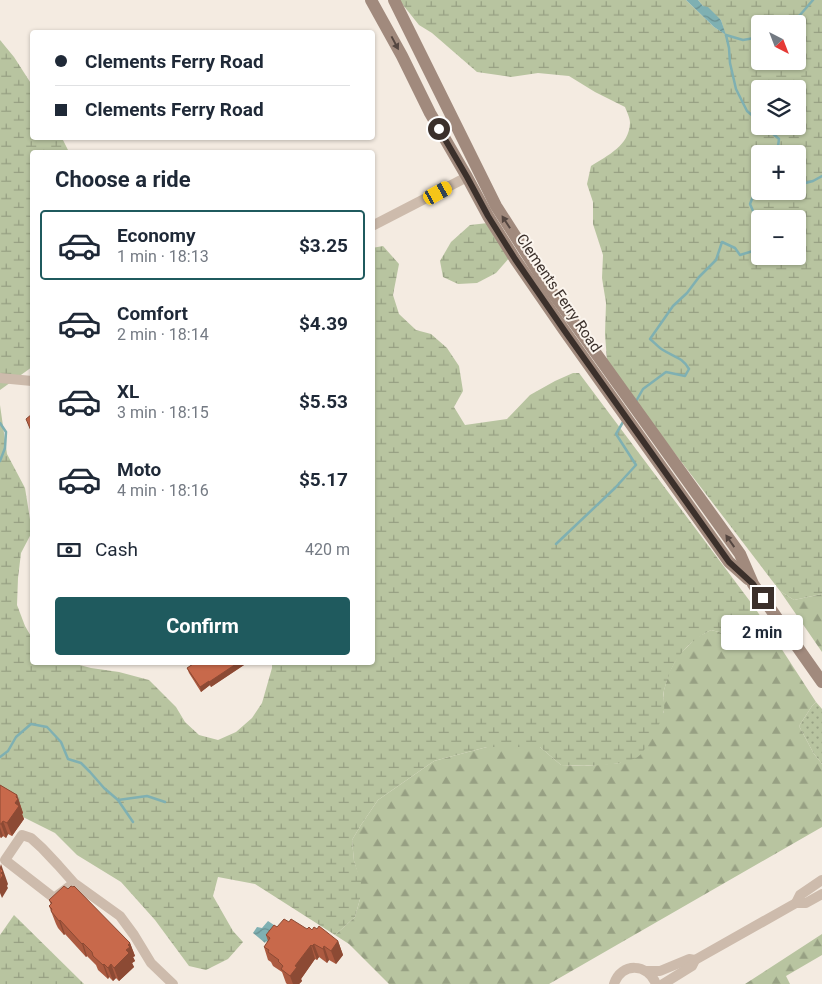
<!DOCTYPE html>
<html lang="en">
<head>
<meta charset="utf-8">
<style>
  :root { --surface:#fff; --page:#f6f6f7; --text:#1f2937; --muted:#747a83; --line:#e0e1e3; --accent:#1f5a5e }
  body { margin:0; font-family:Roboto,sans-serif; background:var(--page); color:var(--text); height:100vh; display:flex; flex-direction:column; font-size:19px; white-space:nowrap }
  * { box-sizing:border-box; margin:0 }
  p { font-size:16px; color:var(--muted) }
  .icon { flex:none; width:28px; height:28px; fill:none; stroke:currentColor; stroke-width:2; stroke-linecap:round; stroke-linejoin:round }
  .map { position:relative; flex:1; overflow:hidden }
  .panel { position:absolute; left:30px; top:150px; width:345px; height:515px; display:flex; flex-direction:column; background:var(--surface); border-radius:5px; box-shadow:0 1px 4px #0004 }
  .panel>* { flex:none }
  .top-card { position:absolute; left:30px; top:30px; width:345px; height:110px; border-radius:5px; box-shadow:0 1px 4px #0004; display:grid; align-content:center; height:110px; padding:0 25px; background:var(--surface) }
  .needle { width:32px; rotate:138deg }
  .controls { position:absolute; left:751px; top:15px; display:grid; gap:10px }
  .controls a { display:grid; place-items:center; width:55px; height:55px; border-radius:5px; background:var(--surface); box-shadow:0 1px 4px #0004; font-size:25px }
  .end { position:absolute; width:22px; height:22px; margin:-11px; border:6px solid #3b302b; background:#fff; box-shadow:0 0 0 2px #fff }
  .from { border-radius:50% }
  .bubble { position:absolute; height:35px; border-radius:5px; background:var(--surface); box-shadow:0 1px 4px #0004; font-size:16px; font-weight:700; line-height:35px; text-align:center }
  .car { position:absolute; width:15px; height:30px; margin:-15px -8px; border-radius:6px; box-shadow:0 0 4px 1px #0007; background:linear-gradient(#f5c518 24%,#345 0 40%,#f5c518 0 76%,#345 0 86%,#f5c518 0) }
  .top-card b { display:flex; align-items:center; gap:18px; height:48px; font-size:19px }
  .top-card b+b { border-top:1px solid var(--line) }
  .top-card i { width:12px; height:12px; background:var(--text) }
  ul { padding:0; list-style:none }
  li { display:flex; align-items:center; gap:15px; height:70px; margin:0 10px 8px; padding:0 15px; border:2px solid transparent; border-radius:5px }
  li div { flex:1 }
  li b { display:block; font-size:19px }
  li em { font-style:normal; font-weight:700 }
  li.active { border-color:var(--accent) }
  li>.icon { width:45px; height:45px; stroke-width:1.5 }
  h2 { padding:0 25px; font-size:22px; line-height:60px }
  .pay { display:flex; align-items:center; gap:12px; height:55px; padding:0 25px; font-size:19px }
  .pay p { margin-inline-start:auto }
  .button { display:flex; gap:10px; margin-top:auto; padding:10px 25px }
  .button a { flex:1; height:58px; border-radius:5px; background:var(--accent); color:#fff; font-size:20px; font-weight:700; line-height:58px; text-align:center }
  .map>svg:first-child { display:block }
  .grass { fill:url(#grass-dots) }
  .forest { fill:url(#forest-firs) }
  .wetland { fill:url(#wetland-marsh); fill-rule:evenodd }
  .water { fill:url(#water-waves) }
  .lines { fill:none; stroke-linecap:round; stroke-linejoin:round }
  .stream { stroke:#7fb0b2; stroke-width:2.5 }
  .minor { stroke:#cdbbac; stroke-width:10 }
  .secondary { stroke:#a18a7d; stroke-width:12 }
  .wall { fill:#ac5a40 }
  .shaded-wall { fill:#8c4a34 }
  .building { fill:#c8694b; stroke:#8c4a34 }
  .oneway { fill:#544640 }
  .route { stroke:#3b302b; stroke-width:6 }
  .labels { text-anchor:middle; stroke-width:4; stroke-linejoin:round; paint-order:stroke }
  .street-label { font-size:15px; fill:#3b302b; stroke:#fbf5ee }
</style>
</head>
<body>
<div class="map">
<svg width="822" height="984" viewBox="0 0 822 984">
  <defs>
    <pattern id="grass-dots" width="8" height="8" patternUnits="userSpaceOnUse" patternTransform="scale(1.25)"><rect width="8" height="8" fill="#b8c4a0"/><path d="M2 2h.1M6 6h.1" fill="none" stroke="#97a083" stroke-width="1.8" stroke-linecap="round"/></pattern>
    <pattern id="forest-firs" width="22" height="20" patternUnits="userSpaceOnUse" patternTransform="scale(1.25)"><rect width="22" height="20" fill="#b8c4a0"/><path d="M5 1l3.5 6h-7zM16 11l3.5 6h-7z" fill="#97a083"/></pattern>
    <pattern id="wetland-marsh" width="20" height="14" patternUnits="userSpaceOnUse" patternTransform="scale(1.25)"><rect width="20" height="14" fill="#b8c4a0"/><path d="M1 5h8M5 5V1M11 12h8M15 12V8" fill="none" stroke="#97a083"/></pattern>
    <pattern id="water-waves" width="16" height="10" patternUnits="userSpaceOnUse" patternTransform="scale(1.25)"><rect width="16" height="10" fill="#7fb0b2"/><path d="M0 5q4-4 8 0t8 0" fill="none" stroke="#699091"/></pattern>
  </defs>
  <rect width="100%" height="100%" fill="#f4ebe1"/>
  <!-- grass -->
  <polygon class="grass" points="816,702 822,709 822,764 814,754 799,726 812,706"/>
  <!-- forest -->
  <g class="forest">
    <polygon points="780,591 794,600 822,594 822,652"/>
    <polygon points="755,608 816,702 812,706 799,726 814,754 822,764 822,827 549,984 389,984 349,944 335,935 355,917 360,899 360,881 354,861 352,840 361,825 378,800 434,761 487,747 540,747 561,765 586,766 620,763 664,712 664,690 669,673 678,656 696,638 711,630 727,634 755,617"/>
    <polygon points="822,934 822,955 786,976 790,984 745,984"/>
  </g>
  <!-- wetland -->
  <g class="wetland">
    <path d="M399,0H686L714,27L725,34L721,20L703,6L698,0H822V594L794,600L780,591L612,371L607,361L605,334L606,303L602,278L603,255L593,224V202L587,184L591,166C608,155 629,146 630,123C630,118 627,112 625,107L595,92L569,76L538,73L511,77L477,72L432,33L419,25ZM760,24H798V61H760ZM760,89H798V126H760ZM760,154H798V191H760ZM760,219H798V256H760Z"/>
    <polygon points="0,40 14,57 32,85 32,138 62,138 69,152 32,152 32,367 0,390"/>
    <polygon points="488,223 510,257 496,273 477,283 458,284 443,277 440,261 451,242 470,225"/>
    <path d="M383,246L399,264L393,295L399,314L416,330L431,334L447,348L459,366L463,391L454,407L465,425L507,419L530,395L555,381L573,373H579L755,608V617L744,628L727,634L711,630C686,643 673,659 665,687C662,694 665,702 664,710C663,720 645,754 636,758C617,767 582,766 561,765L540,747H487L434,761L378,800L361,825L352,840L354,861L361,881L360,899L355,917L335,935L255,884L218,877L213,896L233,931L243,942L228,959L206,970L189,966L155,920L121,882L77,855L55,833L23,817L0,798V405L7,454L25,488L32,532L21,553L18,578L17,605L25,626L32,638V662L72,663L91,668L119,672L149,680L176,707L185,722L199,735L218,740L236,732L252,718L262,703L272,668V663L372,662V248Z"/>
    <polygon points="14,915 84,984 0,984 0,935"/>
  </g>
  <!-- water -->
  <g class="water">
    <polygon points="686,0 698,0 703,6 708,7 721,20 726,35 714,27"/>
    <polygon points="268,921 277,927 268,943 266,941 265,943 253,933 257,927 262,928"/>
  </g>
  <g class="lines">
    <!-- stream -->
    <g class="stream">
      <polyline points="788,24 800,15 813,0"/>
      <polyline points="726,35 729,48 730,63 736,89 747,111 760,122"/>
      <polyline points="726,35 743,40 760,37"/>
      <polyline points="764,126 779,139 777,154"/>
      <polyline points="798,185 813,181 822,176"/>
      <path d="M635,403L643,389L666,372L685,376L689,369C682,357 674,357 663,350C658,347 654,342 650,339L673,306L687,293L699,277L716,260L722,242L735,248L740,255L753,251L760,227L750,204L757,186L760,182"/>
      <polyline points="0,423 6,432 5,448 0,461"/>
      <polyline points="556,544 615,488 636,465 616,434 623,422"/>
      <polyline points="0,757 8,751 16,737 31,724 47,727 61,742 68,759 81,763 90,772 104,788 118,800 133,822"/>
      <polyline points="118,800 147,796 165,802"/>
    </g>
    <!-- minor -->
    <g class="minor">
      <polyline points="372,226 467,177"/>
      <polyline points="0,378 32,381"/>
      <polyline points="74,883 54,898 5,860 22,835 31,838 42,848 58,865 74,883 120,916 134,935 151,963 173,984"/>
      <polyline points="796,903 800,895 822,880"/>
      <polyline points="646,971 660,971 689,959 695,960"/>
      <path d="M614,984C621,962 648,963 656,984"/>
      <polyline points="663,984 692,966 695,960 796,903 806,903 822,894"/>
    </g>
    <!-- secondary -->
    <g class="secondary">
      <polyline points="371,0 402,56 430,113 467,177 488,216 515,259 564,330 729,562 748,579"/>
      <polyline points="394,0 496,206 544,281 740,554 753,584 822,682"/>
    </g>
  </g>
  <!-- wall -->
  <g class="wall">
    <polygon points="196,662 247,662 247,663 211,687 210,685 201,692 189,673 187,668"/>
    <polygon points="0,785 17,795 23,813 22,814 24,819 12,836 8,834 6,838 3,836 1,838 0,837"/>
    <polygon points="49,900 130,943 135,956 133,957 135,961 132,963 134,967 119,981 116,978 113,981 109,977 108,979 98,970 96,965 87,956 86,957 65,934 64,935 58,928 56,924 49,906 51,905"/>
    <polygon points="277,927 312,930 338,941 343,955 336,964 329,960 327,963 319,957 317,960 315,959 301,979 302,981 299,984 287,984 286,983 282,972 273,966 271,962 268,960 264,947 268,941 266,935"/>
  </g>
  <!-- shaded-wall -->
  <g class="shaded-wall">
    <polygon points="239,662 247,662 247,663 211,687 209,682"/>
    <polygon points="209,681 210,685 201,692 200,687"/>
    <polygon points="17,795 23,813 22,814 24,819 12,836 7,823 15,803 16,797"/>
    <polygon points="3,821 8,834 6,838 1,824"/>
    <polygon points="0,827 3,836 1,838 0,834"/>
    <polygon points="1,864 8,884 7,886 8,888 2,898 0,893 0,867"/>
    <polygon points="60,920 65,934 64,935 59,921"/>
    <polygon points="338,941 343,955 336,964 331,951"/>
    <polygon points="83,943 87,956 86,957 82,944"/>
    <polygon points="130,943 135,956 133,957 135,961 132,963 134,967 119,981 114,968 126,950 128,945"/>
    <polygon points="314,944 319,957 317,960 312,946"/>
    <polygon points="311,945 315,959 301,979 302,981 299,984 293,984 290,976 295,966"/>
    <polygon points="324,946 329,960 327,963 323,949"/>
    <polygon points="104,964 109,977 108,979 103,965"/>
    <polygon points="111,964 116,978 113,981 108,968"/>
  </g>
  <!-- building -->
  <g class="building">
    <polygon points="32,414 32,433 26,419"/>
    <polygon points="196,662 239,662 209,682 209,681 200,687 187,668"/>
    <polygon points="0,785 17,795 16,797 18,799 15,803 19,806 7,823 3,821 1,824 0,824"/>
    <polygon points="0,868 3,871 1,873 3,875 0,880"/>
    <polygon points="64,886 68,889 71,886 73,887 74,886 130,943 128,945 130,947 126,950 129,953 114,968 111,964 108,968 104,964 103,965 93,956 92,952 83,943 82,944 60,920 59,921 51,911 52,909 49,906 52,903 49,900"/>
    <polygon points="284,919 289,922 291,919 307,929 309,927 312,930 314,927 317,929 319,926 338,941 331,951 324,946 323,949 314,944 312,946 311,945 295,966 297,967 290,976 281,969 283,966 278,961 279,960 268,952 269,950 264,947 270,938 266,935 274,925 277,927"/>
  </g>
  <!-- one-way arrows -->
  <defs><path id="oneway-solid" d="M-6-.8H1V-3.2L6.5 0L1 3.2V.8H-6Z" transform="scale(1.25)"/></defs>
  <g class="oneway">
    <use href="#oneway-solid" transform="translate(395 43) rotate(62)"/>
    <use href="#oneway-solid" transform="translate(506 222) rotate(-123)"/>
    <use href="#oneway-solid" transform="translate(730 541) rotate(-125)"/>
  </g>
  <g class="lines">
    <!-- route -->
    <polyline class="route" points="439,129 467,177 488,216 515,259 564,330 729,562 753,584 763,598"/>
  </g>
  <g class="labels">
    <!-- street labels -->
    <g class="street-label">
      <text transform="translate(559 293) rotate(56)" y="5">Clements Ferry Road</text>
    </g>
  </g>
</svg>
<div class="controls">
<a><svg class="needle" viewBox="-14 -14 28 28"><path d="M0-13l5 13h-10z" fill="#e53935"/><path d="M0 13l5-13h-10z" fill="#747a83"/></svg></a>
<a><svg class="icon" aria-label="layers" viewBox="0 0 24 24"><path d="M12 4l9 5-9 5-9-5zM3 14l9 5 9-5"/></svg></a>
<a>+</a>
<a>−</a>
</div>
<i class="end from" style="left:439px;top:129px"></i>
<i class="end" style="left:763px;top:598px"></i>
<div class="bubble" style="left:721px;top:615px;width:82px">2 min</div>
<i class="car" style="left:438px;top:193px;rotate:61deg"></i>
<div class="top-card">
<b><i class="from"></i>Clements Ferry Road</b>
<b><i></i>Clements Ferry Road</b>
</div>
<section class="panel">
<h2>Choose a ride</h2>
<ul>
<li class="active"><svg class="icon" aria-label="car" viewBox="0 0 24 24"><path d="M5 17H2v-5l4-1 3-4h7l3 4 3 1v5h-3M9 17h6M6 11h13"/><circle cx="7" cy="17" r="2"/><circle cx="17" cy="17" r="2"/></svg><div><b>Economy</b><p>1 min · 18:13</p></div><em>$3.25</em></li>
<li><svg class="icon" aria-label="car" viewBox="0 0 24 24"><path d="M5 17H2v-5l4-1 3-4h7l3 4 3 1v5h-3M9 17h6M6 11h13"/><circle cx="7" cy="17" r="2"/><circle cx="17" cy="17" r="2"/></svg><div><b>Comfort</b><p>2 min · 18:14</p></div><em>$4.39</em></li>
<li><svg class="icon" aria-label="car" viewBox="0 0 24 24"><path d="M5 17H2v-5l4-1 3-4h7l3 4 3 1v5h-3M9 17h6M6 11h13"/><circle cx="7" cy="17" r="2"/><circle cx="17" cy="17" r="2"/></svg><div><b>XL</b><p>3 min · 18:15</p></div><em>$5.53</em></li>
<li><svg class="icon" aria-label="car" viewBox="0 0 24 24"><path d="M5 17H2v-5l4-1 3-4h7l3 4 3 1v5h-3M9 17h6M6 11h13"/><circle cx="7" cy="17" r="2"/><circle cx="17" cy="17" r="2"/></svg><div><b>Moto</b><p>4 min · 18:16</p></div><em>$5.17</em></li>
</ul>
<div class="pay"><svg class="icon" aria-label="cash" viewBox="0 0 24 24"><path d="M3 7h18v10H3z"/><circle cx="12" cy="12" r="2"/></svg>Cash<p>420 m</p></div>
<div class="button"><a>Confirm</a></div>
</section>
</div>
</body>
</html>
